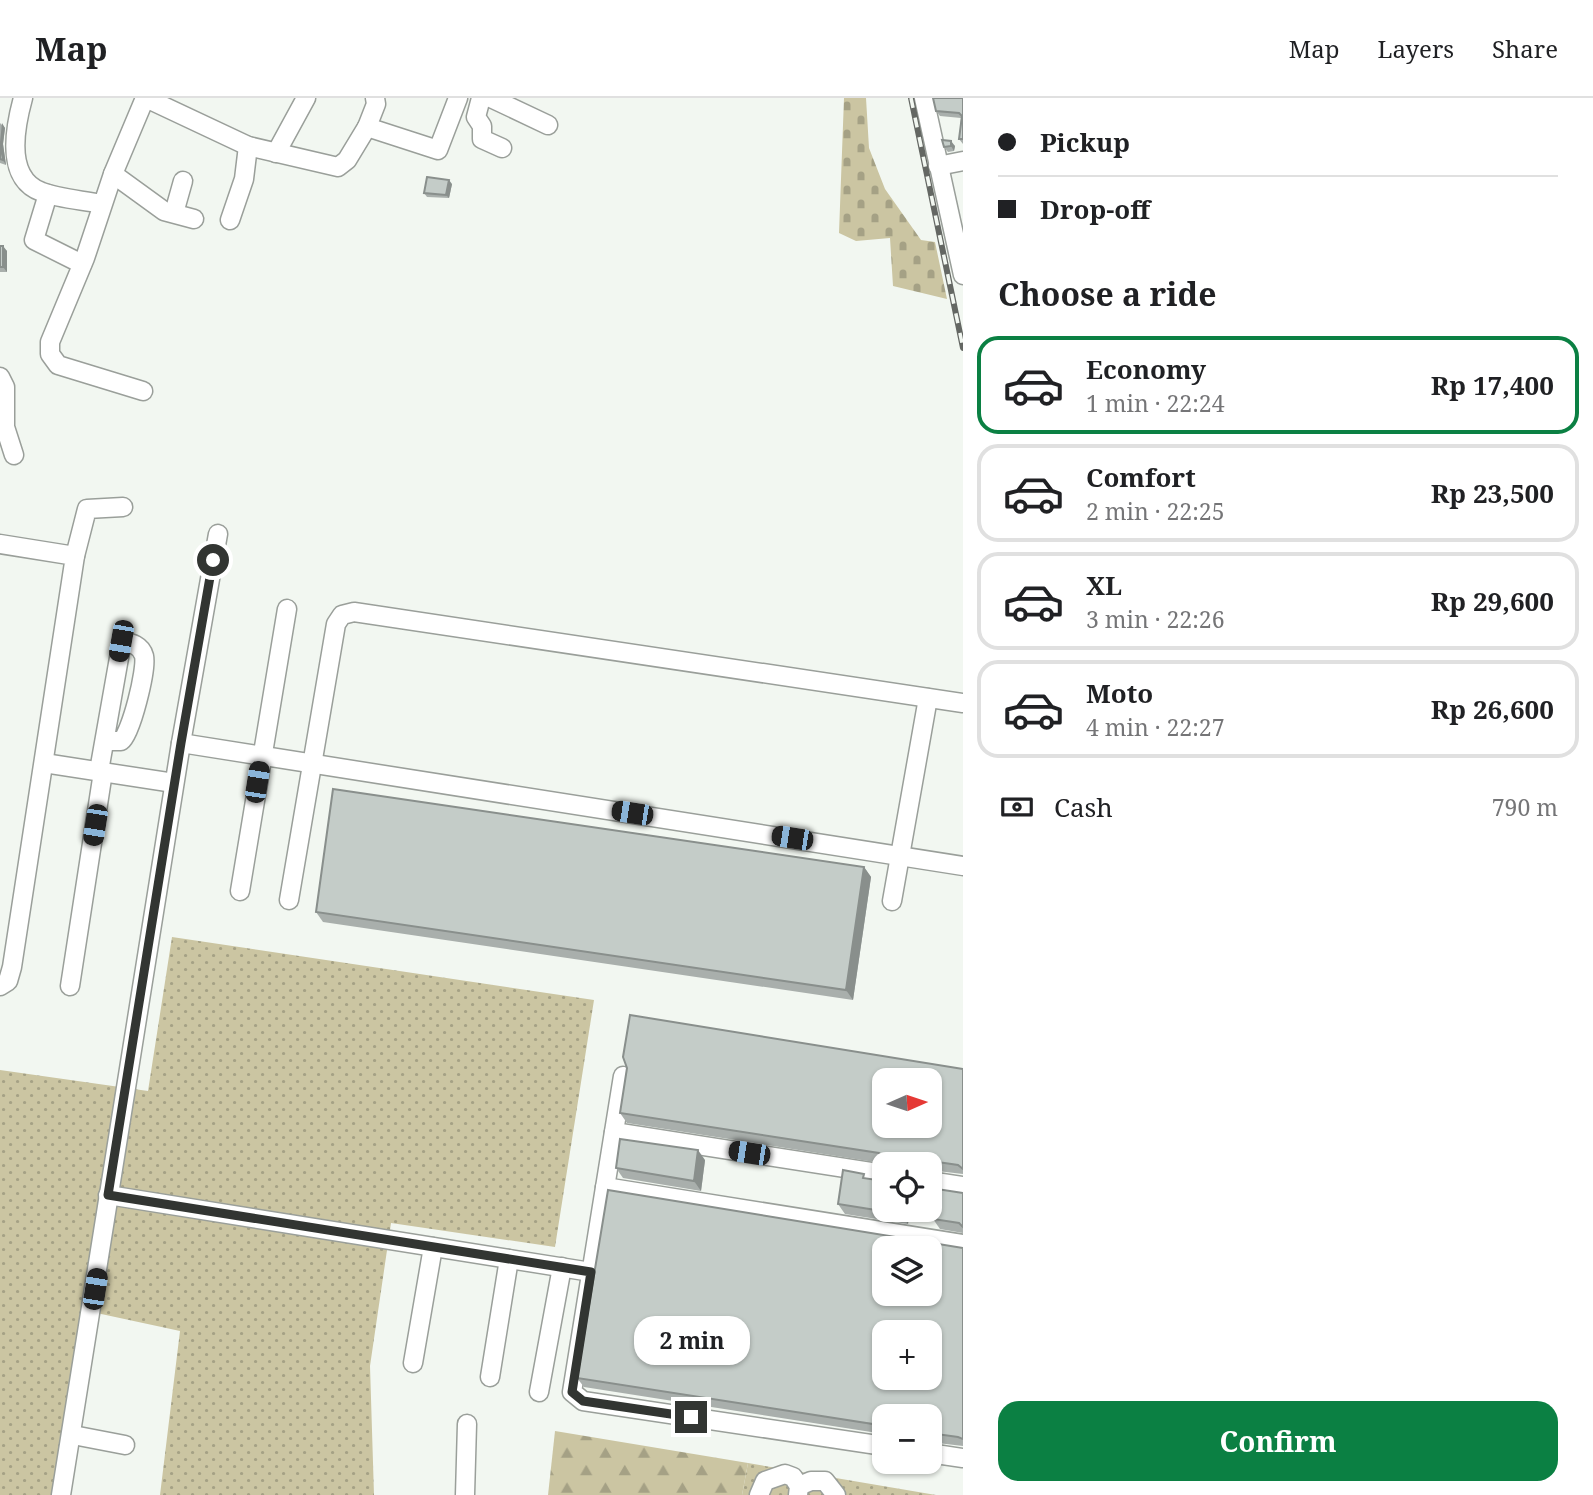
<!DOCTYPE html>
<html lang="en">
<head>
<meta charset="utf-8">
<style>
  :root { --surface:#fff; --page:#f6f6f6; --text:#202124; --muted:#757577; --line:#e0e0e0; --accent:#0b8043 }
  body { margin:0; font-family:"Noto Serif",serif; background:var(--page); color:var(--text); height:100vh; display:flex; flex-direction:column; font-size:26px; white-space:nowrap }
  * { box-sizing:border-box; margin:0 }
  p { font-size:23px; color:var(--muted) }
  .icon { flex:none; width:38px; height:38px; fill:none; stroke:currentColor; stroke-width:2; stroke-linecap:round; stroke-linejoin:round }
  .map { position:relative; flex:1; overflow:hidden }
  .details { display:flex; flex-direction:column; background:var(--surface); width:630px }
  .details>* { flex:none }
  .top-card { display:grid; align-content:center; height:154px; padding:0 35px; background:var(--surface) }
  .needle { width:46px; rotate:87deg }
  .buttons { position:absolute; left:872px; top:970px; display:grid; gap:14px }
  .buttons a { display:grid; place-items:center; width:70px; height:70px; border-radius:14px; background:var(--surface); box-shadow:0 2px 5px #0004; font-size:35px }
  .end { position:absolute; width:32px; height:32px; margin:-16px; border:9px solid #323532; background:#fff; box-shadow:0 0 0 4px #fff }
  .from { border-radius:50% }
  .bubble { position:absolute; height:49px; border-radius:21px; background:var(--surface); box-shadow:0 2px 5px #0004; font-size:23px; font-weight:700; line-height:49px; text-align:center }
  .car { position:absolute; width:21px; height:42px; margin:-21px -10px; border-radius:9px; box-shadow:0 0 5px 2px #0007; background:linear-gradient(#222 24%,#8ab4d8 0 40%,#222 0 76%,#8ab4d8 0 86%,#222 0) }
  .top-card b { display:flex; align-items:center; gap:24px; height:66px; font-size:26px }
  .top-card b+b { border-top:2px solid var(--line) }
  .top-card i { width:18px; height:18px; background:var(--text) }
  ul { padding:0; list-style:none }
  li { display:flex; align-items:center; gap:21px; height:98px; margin:0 14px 10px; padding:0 21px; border:4px solid var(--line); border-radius:21px }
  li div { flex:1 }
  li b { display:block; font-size:26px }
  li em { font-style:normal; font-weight:700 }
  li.on { border-color:var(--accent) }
  li>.icon { width:63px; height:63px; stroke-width:1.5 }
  h2 { padding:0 35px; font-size:32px; line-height:84px }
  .pay { display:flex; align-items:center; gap:18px; height:77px; padding:0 35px; font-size:26px }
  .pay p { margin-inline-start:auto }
  .primary-button { display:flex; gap:14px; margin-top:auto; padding:14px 35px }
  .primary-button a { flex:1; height:80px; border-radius:21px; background:var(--accent); color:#fff; font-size:28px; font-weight:700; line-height:80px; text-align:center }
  header { display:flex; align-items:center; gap:42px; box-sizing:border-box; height:98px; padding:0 35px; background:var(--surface); border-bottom:2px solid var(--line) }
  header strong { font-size:33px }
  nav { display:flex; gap:38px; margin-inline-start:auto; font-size:24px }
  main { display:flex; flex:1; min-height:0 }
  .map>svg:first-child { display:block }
  .grass { fill:url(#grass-dots) }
  .forest { fill:url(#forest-firs) }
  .cemetery { fill:url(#cemetery-stones) }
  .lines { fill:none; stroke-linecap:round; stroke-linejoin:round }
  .minor-casing { stroke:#9a9f9a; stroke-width:21 }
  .minor { stroke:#fff; stroke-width:18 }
  .rail-casing { stroke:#646763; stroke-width:6 }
  .rail { stroke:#f2f7f1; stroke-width:3.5; stroke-dasharray:10; stroke-linecap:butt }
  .wall { fill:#a9afac }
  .shaded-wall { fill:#898f8c }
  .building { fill:#c4ccc8; stroke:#898f8c; stroke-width:2; fill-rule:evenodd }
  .route { stroke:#323532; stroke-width:9 }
</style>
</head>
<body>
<header>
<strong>Map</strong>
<nav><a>Map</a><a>Layers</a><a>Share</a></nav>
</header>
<main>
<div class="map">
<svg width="963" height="1397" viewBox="0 0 963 1397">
  <defs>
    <pattern id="grass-dots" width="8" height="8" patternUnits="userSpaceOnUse" patternTransform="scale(1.75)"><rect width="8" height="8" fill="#cbc5a2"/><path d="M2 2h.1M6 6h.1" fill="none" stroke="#a5a185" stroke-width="1.8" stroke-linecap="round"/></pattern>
    <pattern id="forest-firs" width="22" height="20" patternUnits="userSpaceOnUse" patternTransform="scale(1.75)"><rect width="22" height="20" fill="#cbc5a2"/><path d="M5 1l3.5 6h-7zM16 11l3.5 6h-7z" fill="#a5a185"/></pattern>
    <pattern id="cemetery-stones" width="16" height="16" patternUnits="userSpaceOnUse" patternTransform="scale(1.75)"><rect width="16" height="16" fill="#cbc5a2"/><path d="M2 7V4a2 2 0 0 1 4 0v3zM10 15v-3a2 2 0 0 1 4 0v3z" fill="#a5a185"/></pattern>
  </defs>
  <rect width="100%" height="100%" fill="#f2f7f1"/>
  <!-- grass -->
  <g class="grass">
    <polygon points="172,839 594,902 555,1149 391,1125 370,1268 374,1397 160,1397 180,1233 92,1214 61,1397 0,1397 0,972 148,993"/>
    <polygon points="748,1365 936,1397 742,1397"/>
  </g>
  <!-- forest -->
  <polygon class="forest" points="555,1333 748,1365 742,1397 548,1397"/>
  <!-- cemetery -->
  <polygon class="cemetery" points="844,0 866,0 869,50 885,91 921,142 935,144 947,201 893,188 890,140 856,143 839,135"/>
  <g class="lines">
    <!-- minor casing -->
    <g class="minor-casing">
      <g id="minor">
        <path d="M23,0C15,29 5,81 42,94C60,101 83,102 102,106"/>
        <polyline points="146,0 248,48 338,69 347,62 367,29 438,52 458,0"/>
        <polyline points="481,0 476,19 482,28 482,41 502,50"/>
        <polyline points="491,0 548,27"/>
        <polyline points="924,0 963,177"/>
        <polyline points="367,29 376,6 375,0"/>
        <polyline points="276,55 306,0"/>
        <polyline points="938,68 963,63"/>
        <polyline points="113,76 164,113 194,121"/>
        <polyline points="48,96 34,142 82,166"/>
        <polyline points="174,115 183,83"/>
        <polyline points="230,122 244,81 248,48"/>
        <polyline points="0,279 5,289 5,329 14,357"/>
        <polyline points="143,293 58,267 50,256 50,244 85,160 113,76 145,0"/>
        <polyline points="0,446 75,458 12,869 8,883 0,888"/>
        <polyline points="75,458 87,411 123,409"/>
        <polyline points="181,645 963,768"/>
        <polyline points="44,665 174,685"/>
        <path d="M99,673L122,543C131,545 141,547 144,558C147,571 131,636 121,643H105"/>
        <polyline points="240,793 287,511"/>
        <polyline points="289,802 336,526 342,517 354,514 963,605"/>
        <polyline points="892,803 928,600"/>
        <polyline points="70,888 103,674"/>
        <polyline points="623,978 572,1294 583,1303 884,1348"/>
        <polyline points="614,1034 884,1076"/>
        <polyline points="929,1083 963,1088"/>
        <polyline points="605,1089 963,1146"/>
        <polyline points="108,1097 591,1174"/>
        <polyline points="413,1265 433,1149"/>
        <polyline points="490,1279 509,1161"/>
        <polyline points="539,1294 562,1169"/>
        <polyline points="73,1337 125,1347"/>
        <polyline points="929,1355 963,1360"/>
        <polyline points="799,1388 811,1383 825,1383 836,1397"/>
        <polyline points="61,1397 181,645 218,436"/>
        <polyline points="465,1397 467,1326"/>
        <polyline points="759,1397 765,1383 785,1376 793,1379 799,1388 798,1397"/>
      </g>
    </g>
    <!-- minor -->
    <use href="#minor" class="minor"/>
    <!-- rail casing -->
    <g class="rail-casing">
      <polyline id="rail" points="911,0 963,250"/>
    </g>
    <!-- rail -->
    <use href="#rail" class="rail"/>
  </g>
  <!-- wall -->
  <g class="wall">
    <polygon points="963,0 963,46 959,41 961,20 940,18 936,13"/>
    <polygon points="0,25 5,30 3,46 6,67 0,65"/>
    <polygon points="942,42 955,48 954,53 948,54 944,49"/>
    <polygon points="452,86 449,100 427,99 424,95"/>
    <polygon points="0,148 7,153 7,174 0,174"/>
    <polygon points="864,769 871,779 853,902 323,824 316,814"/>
    <polygon points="963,971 963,1076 929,1072 929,1066 887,1066 627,1025 620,1015"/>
    <polygon points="705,1062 701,1093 623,1080 616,1070"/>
    <polygon points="963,1095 963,1135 940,1131 933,1121"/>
    <polygon points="838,1106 884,1111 910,1111 908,1126 845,1116"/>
    <polygon points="963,1150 963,1348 929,1344 929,1318 884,1318 884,1336 584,1289 577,1280"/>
  </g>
  <!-- shaded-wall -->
  <g class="shaded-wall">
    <polygon points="2,25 5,30 3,46 6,67 3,62 0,44"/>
    <polygon points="951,43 955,48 954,53 951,48"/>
    <polygon points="449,82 452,86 449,100 446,97"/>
    <polygon points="3,148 7,153 7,174 3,169"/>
    <polygon points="864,769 871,779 853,902 846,892"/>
    <polygon points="698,1052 705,1062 701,1093 694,1083"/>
    <polygon points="902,1111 910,1111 908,1126 901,1116"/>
  </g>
  <!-- building -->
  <g class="building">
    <polygon points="933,0 963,0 963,41 959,41 962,18 959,15 936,13"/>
    <polygon points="942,42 951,43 951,48 944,49"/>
    <polygon points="0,44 3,62 0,61"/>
    <polygon points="427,79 449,82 446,97 424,95"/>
    <rect x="0" y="148" width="3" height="21"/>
    <polygon points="333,691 864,769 846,892 316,814"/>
    <path d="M630,917L963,971V1071L958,1067L924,1062L914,1065L887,1061L879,1055L620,1015L627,970L623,959ZM884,982H929V1027H884Z"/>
    <polygon points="620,1041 698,1052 694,1083 616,1070"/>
    <polygon points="843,1072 864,1076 863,1080 884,1083 884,1111 902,1111 901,1116 838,1106"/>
    <polygon points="937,1091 963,1095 963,1129 959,1125 933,1121"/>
    <path d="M608,1092L963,1150V1341L958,1339L929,1335V1318H884V1332L879,1327L577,1280ZM884,1150H929V1195H884ZM884,1234H929V1279H884Z"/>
  </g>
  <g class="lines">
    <!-- route -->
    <polyline class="route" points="213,462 181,645 108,1097 591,1174 572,1294 583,1303 691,1319"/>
  </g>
</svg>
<div class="buttons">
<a><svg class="needle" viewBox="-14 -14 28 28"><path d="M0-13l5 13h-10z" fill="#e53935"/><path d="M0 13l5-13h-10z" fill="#757577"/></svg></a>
<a><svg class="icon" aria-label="locate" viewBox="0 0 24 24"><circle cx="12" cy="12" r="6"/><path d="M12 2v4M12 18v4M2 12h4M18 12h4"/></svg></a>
<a><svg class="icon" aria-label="layers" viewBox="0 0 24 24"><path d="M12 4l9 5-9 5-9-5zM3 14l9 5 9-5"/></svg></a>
<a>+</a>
<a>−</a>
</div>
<i class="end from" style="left:213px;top:462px"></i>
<i class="end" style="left:691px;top:1319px"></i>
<div class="bubble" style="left:634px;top:1218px;width:116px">2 min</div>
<i class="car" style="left:121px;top:543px;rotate:190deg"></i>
<i class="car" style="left:257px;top:684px;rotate:9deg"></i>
<i class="car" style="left:632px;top:715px;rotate:279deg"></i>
<i class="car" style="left:95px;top:727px;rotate:189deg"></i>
<i class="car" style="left:792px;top:740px;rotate:279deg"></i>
<i class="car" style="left:749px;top:1055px;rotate:279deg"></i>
<i class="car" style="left:95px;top:1191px;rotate:9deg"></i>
</div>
<section class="details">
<div class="top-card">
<b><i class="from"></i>Pickup</b>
<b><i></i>Drop-off</b>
</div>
<h2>Choose a ride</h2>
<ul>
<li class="on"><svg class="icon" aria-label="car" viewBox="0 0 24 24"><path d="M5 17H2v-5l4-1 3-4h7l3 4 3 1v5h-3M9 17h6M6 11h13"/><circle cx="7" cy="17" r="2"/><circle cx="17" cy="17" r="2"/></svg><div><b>Economy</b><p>1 min · 22:24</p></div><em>Rp 17,400</em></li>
<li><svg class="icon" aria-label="car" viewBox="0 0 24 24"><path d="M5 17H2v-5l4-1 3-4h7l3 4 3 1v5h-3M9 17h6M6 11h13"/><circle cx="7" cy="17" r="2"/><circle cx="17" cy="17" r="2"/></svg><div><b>Comfort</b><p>2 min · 22:25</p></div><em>Rp 23,500</em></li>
<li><svg class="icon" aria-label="car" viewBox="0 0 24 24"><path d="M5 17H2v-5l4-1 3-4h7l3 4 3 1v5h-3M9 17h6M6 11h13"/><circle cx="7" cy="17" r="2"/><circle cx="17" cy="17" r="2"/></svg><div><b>XL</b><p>3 min · 22:26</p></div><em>Rp 29,600</em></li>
<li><svg class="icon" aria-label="car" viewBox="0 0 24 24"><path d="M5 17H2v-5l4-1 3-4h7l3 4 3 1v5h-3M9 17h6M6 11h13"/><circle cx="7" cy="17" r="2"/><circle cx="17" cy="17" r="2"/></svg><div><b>Moto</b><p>4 min · 22:27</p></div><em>Rp 26,600</em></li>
</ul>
<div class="pay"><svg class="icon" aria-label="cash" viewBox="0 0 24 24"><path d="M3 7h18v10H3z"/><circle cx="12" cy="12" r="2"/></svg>Cash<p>790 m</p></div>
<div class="primary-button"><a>Confirm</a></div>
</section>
</main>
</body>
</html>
